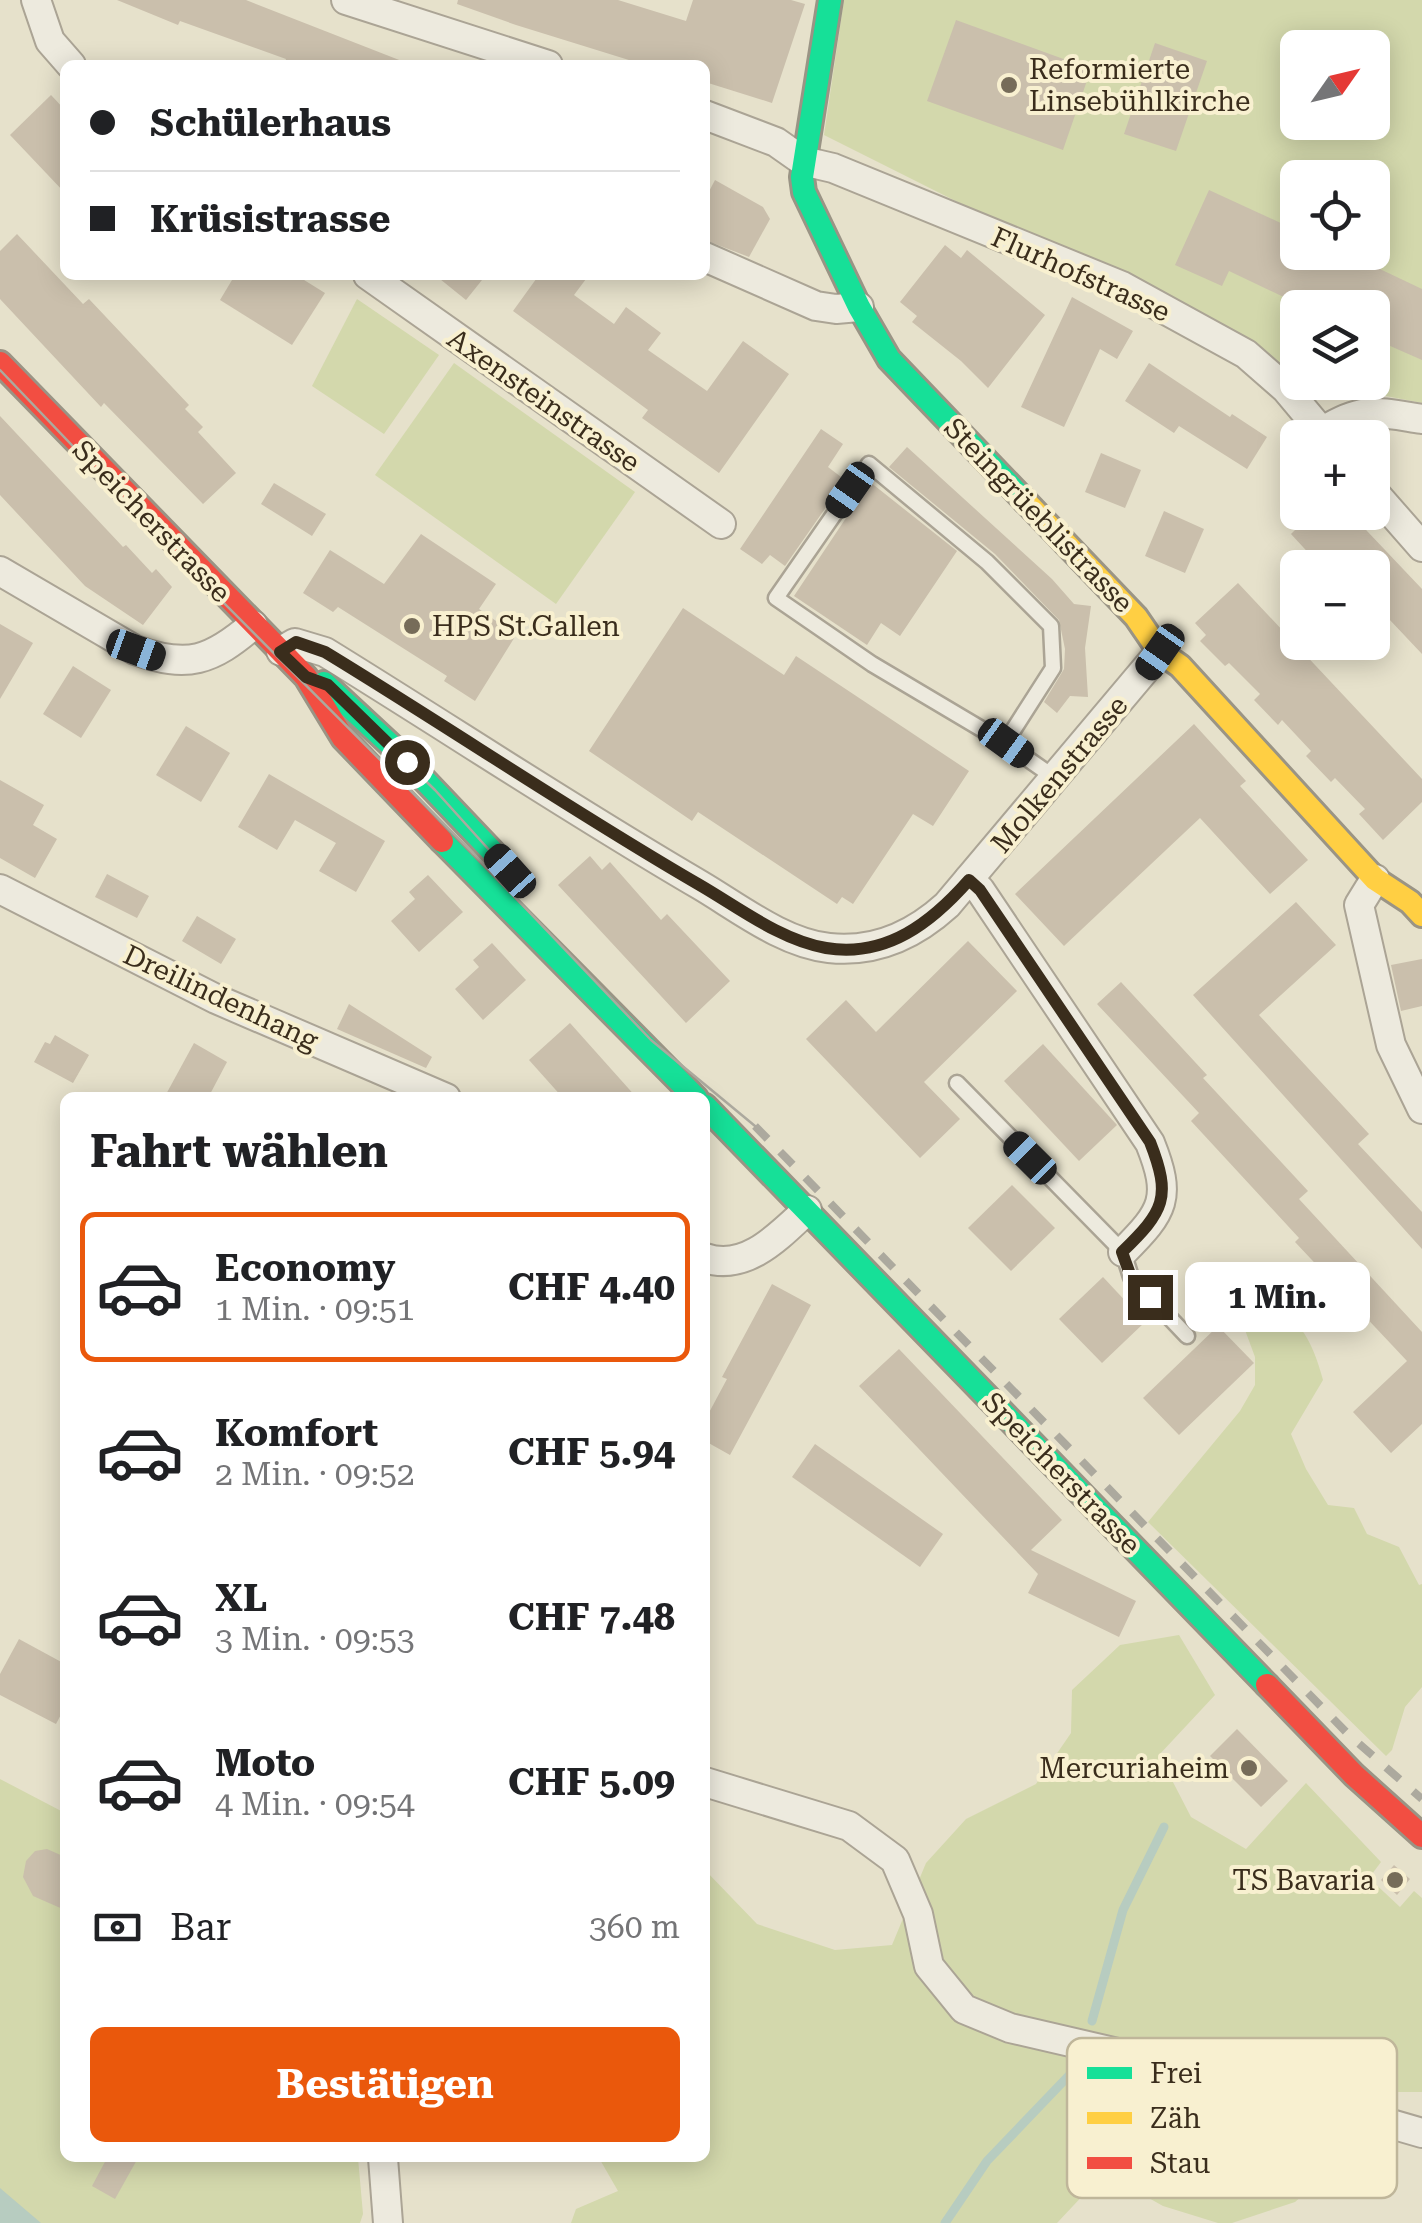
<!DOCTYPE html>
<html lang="de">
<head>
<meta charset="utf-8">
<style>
  :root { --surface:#fff; --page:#f6f6f6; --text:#202124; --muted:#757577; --line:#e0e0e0; --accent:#ea580c }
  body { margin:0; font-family:"Roboto Serif",serif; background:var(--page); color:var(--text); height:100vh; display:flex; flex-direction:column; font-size:38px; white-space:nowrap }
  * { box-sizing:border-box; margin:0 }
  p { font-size:32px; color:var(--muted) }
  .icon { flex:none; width:55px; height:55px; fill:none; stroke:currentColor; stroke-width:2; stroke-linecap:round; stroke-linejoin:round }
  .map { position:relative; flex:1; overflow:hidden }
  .drawer { position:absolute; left:60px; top:1092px; width:650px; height:1070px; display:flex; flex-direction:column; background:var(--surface); border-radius:15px; box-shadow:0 5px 25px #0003 }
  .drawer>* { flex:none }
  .hud { position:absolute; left:60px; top:60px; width:650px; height:220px; border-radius:15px; box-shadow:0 5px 25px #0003; display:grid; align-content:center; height:220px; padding:0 30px; background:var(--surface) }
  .needle { width:65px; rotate:56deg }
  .fabs { position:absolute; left:1280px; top:30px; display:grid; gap:20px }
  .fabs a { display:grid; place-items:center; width:110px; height:110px; border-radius:15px; background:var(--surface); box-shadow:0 5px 25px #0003; font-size:50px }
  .end { position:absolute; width:45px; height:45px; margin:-22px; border:12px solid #3a2d1c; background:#fff; box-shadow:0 0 0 5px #fff }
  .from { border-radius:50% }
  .bubble { position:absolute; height:70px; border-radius:15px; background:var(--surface); box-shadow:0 5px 25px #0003; font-size:32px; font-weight:700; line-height:70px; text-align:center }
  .car { position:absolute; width:30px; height:60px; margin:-30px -15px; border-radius:12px; box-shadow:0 0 8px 2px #0007; background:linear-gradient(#222 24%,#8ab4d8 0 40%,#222 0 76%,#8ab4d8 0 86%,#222 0) }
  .hud b { display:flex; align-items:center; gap:35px; height:95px; font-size:38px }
  .hud b+b { border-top:2px solid var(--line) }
  .hud i { width:25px; height:25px; background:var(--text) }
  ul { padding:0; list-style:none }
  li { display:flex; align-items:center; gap:30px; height:150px; margin:0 20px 15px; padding:0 10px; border:5px solid transparent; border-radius:15px }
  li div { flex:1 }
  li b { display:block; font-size:38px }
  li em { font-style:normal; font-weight:700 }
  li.selected { border-color:var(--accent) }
  li>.icon { width:90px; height:90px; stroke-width:1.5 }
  h2 { padding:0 30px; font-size:45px; line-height:120px }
  .pay { display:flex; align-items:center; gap:25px; height:110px; padding:0 30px; font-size:38px }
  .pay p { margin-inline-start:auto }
  .primary-button { display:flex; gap:20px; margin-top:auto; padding:20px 30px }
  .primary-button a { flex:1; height:115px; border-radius:15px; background:var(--accent); color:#fff; font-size:40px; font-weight:700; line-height:115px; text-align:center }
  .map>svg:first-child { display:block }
  .green { fill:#d3d8ac; fill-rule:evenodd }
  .water { fill:#b7ccc0 }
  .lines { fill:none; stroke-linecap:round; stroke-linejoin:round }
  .stream { stroke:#b7ccc0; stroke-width:9 }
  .building { fill:#cabfac }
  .lane-casing { stroke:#aba495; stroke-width:19 }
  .street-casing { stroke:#aba495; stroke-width:32 }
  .fast-casing { stroke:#9a9485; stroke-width:28 }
  .slow-casing { stroke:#9a9485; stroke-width:28 }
  .jam-casing { stroke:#9a9485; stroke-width:28 }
  .lane { stroke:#edeade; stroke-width:14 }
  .street { stroke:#edeade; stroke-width:28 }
  .fast { stroke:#16e098; stroke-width:22 }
  .slow { stroke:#ffcf43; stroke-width:22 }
  .jam { stroke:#f24e42; stroke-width:22 }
  .tram { stroke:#aca99e; stroke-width:2.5 }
  .rail { stroke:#aca99e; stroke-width:8; stroke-dasharray:18 18; stroke-linecap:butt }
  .route { stroke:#3a2d1c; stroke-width:12 }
  .poi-dot { fill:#766c59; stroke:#f8f0d0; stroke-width:4 }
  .labels { text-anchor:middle; stroke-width:8; stroke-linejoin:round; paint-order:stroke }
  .poi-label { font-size:28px; fill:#3a2d1c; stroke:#f8f0d0; text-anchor:start }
  .street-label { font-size:28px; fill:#3a2d1c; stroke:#f8f0d0 }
  .key { fill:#f8f0d0; stroke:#bfb69a; stroke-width:2.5 }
  .key-label { font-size:28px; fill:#3a2d1c }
</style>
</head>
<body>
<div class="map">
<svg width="1422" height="2223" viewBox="0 0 1422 2223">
  <rect width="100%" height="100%" fill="#e6e1cb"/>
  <!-- green -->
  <g class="green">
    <path d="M844,0H1422V403L1319,383L1372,382V308H1298L1297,372L824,135ZM1298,48H1372V122H1298ZM1298,178H1372V252H1298Z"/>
    <polygon points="357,299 439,355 384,434 312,386"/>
    <polygon points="454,363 635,492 556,604 375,475"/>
    <path d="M1266,1296C1301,1322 1312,1339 1323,1380L1291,1434L1306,1469L1328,1505L1354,1508L1367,1534L1399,1547L1419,1585L1422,1584V1687L1405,1707L1392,1750L1386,1756L1148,1522L1240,1411L1255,1385V1357L1245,1330L1248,1305Z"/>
    <polygon points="1179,1635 1215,1695 1159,1755 1191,1817 1246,1849 1306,1783 1381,1862 1369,1878 1400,1907 1414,1891 1422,1898 1422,2092 1351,2092 1332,2170 1295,2202 1232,2223 1218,2223 1163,2206 1104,2173 1057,2223 571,2223 576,2209 618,2191 599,2158 705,2158 705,1870 757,1924 835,1950 892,1945 926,1863 966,1819 1036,1784 1071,1733 1072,1690 1120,1645"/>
    <polygon points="0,1779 65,1813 65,2158 358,2158 363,2214 360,2223 0,2223"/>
  </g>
  <!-- water -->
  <polygon class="water" points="0,2188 41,2223 0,2223"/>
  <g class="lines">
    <!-- stream -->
    <g class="stream">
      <polyline points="1092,2021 1123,1910 1164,1827"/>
      <polyline points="945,2223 987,2161 1079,2065"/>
    </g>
  </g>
  <!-- building -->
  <g class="building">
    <polygon points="117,0 246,0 412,65 284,65 286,59 180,21 178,25"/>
    <polygon points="458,0 618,0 686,21 693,0 791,0 805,4 772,103 705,82 705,65 645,65 516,25 457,4"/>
    <polygon points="956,20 1091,69 1063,150 927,101"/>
    <polygon points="1155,43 1207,61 1176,151 1124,134"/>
    <polygon points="51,95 65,110 65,193 10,135"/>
    <polygon points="715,180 763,207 770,219 749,257 705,240 705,199"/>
    <polygon points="1209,190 1298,231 1298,252 1344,252 1422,289 1422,360 1372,338 1372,308 1307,308 1229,271 1222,286 1175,265"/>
    <polygon points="17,234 83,304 89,299 189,405 185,409 203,427 198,432 236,473 203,504 104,403 101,407 0,299 0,251"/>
    <polygon points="945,245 961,258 967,250 1045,315 988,388 961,361 912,322 917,316 900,302"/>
    <polygon points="235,275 296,275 325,293 292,345 220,300"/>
    <polygon points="435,275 486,275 466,300"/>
    <polygon points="539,275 589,275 574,295 614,324 626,307 661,333 648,350 707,391 743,341 789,374 719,473 642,418 648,410 513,311"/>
    <polygon points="1072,297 1133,331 1117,359 1100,349 1064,427 1021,407"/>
    <polygon points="1149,363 1230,417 1232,414 1267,437 1247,469 1179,426 1174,433 1125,401"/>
    <polygon points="0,416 123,547 126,545 152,573 156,569 172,587 143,625 85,586 0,495"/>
    <polygon points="821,429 843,444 828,467 845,480 785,566 770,555 762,564 740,549"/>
    <polygon points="907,447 1052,579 1074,604 1091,606 1085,648 1088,697 1070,696 1057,713 1044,702 1064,669 1065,649 1059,620 995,554 889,467"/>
    <polygon points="1101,453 1141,470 1125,508 1085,492"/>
    <polygon points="870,482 957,551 900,636 881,623 867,645 794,596"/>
    <polygon points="274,483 326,514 312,536 261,504"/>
    <polygon points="1164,511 1204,529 1185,573 1145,556"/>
    <polygon points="1286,512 1349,512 1422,589 1422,654 1372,601 1372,568 1339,568 1324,551 1315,560 1291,534 1299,526"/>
    <polygon points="421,534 496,584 479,609 516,635 475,701 444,681 447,676 338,607 333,612 303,593 330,550 384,584"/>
    <polygon points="1238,583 1422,779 1422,802 1383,840 1359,814 1365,809 1335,778 1331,782 1306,756 1311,751 1282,720 1278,725 1254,700 1260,694 1229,663 1225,666 1200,641 1206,635 1195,623"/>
    <polygon points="683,608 784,675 796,656 969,771 933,826 913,814 853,904 842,897 837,904 698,812 692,821 589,751"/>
    <polygon points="0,624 33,643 0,699"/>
    <polygon points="73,666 111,690 81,738 43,714"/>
    <polygon points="1194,724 1246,781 1240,786 1308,860 1270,894 1200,818 1064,946 1015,894"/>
    <polygon points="186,726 230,753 201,802 156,775"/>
    <polygon points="269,774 385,841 356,892 319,871 336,843 295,820 277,850 238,827"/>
    <polygon points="0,780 44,805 33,825 57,839 35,878 0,858"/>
    <polygon points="590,856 602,870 610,862 661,920 667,914 730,981 686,1023 558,885"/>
    <polygon points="107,874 149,896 137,918 95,897"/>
    <polygon points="428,875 463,912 419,952 391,921 415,899 409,892"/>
    <polygon points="1296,902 1336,945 1259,1015 1369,1134 1358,1144 1422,1212 1422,1249 1193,995"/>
    <polygon points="197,916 236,939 221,964 182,941"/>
    <polygon points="968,941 1017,991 924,1082 960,1119 920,1158 806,1039 846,1000 876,1032"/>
    <polygon points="492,943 526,980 483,1020 455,989 479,967 473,960"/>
    <polygon points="1422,959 1422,1006 1401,1011 1391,965"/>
    <polygon points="1121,982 1207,1075 1203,1078 1308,1191 1299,1199 1422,1332 1422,1424 1391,1453 1353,1412 1407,1361 1295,1242 1299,1238 1191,1121 1199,1113 1097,1004"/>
    <polygon points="349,1004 432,1057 426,1068 337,1029"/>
    <polygon points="570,1023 637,1098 563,1098 529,1060"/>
    <polygon points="55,1035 89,1055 73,1083 34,1062 45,1042 50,1044"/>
    <polygon points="194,1043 227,1062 208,1098 164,1098"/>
    <polygon points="1043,1044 1117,1125 1079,1161 1004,1081"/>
    <polygon points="1012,1185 1055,1228 1011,1271 968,1228"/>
    <polygon points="1103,1277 1145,1322 1102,1363 1059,1319"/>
    <polygon points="772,1284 811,1305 730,1455 705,1441 705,1420 727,1379 722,1377"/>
    <polygon points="1218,1326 1254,1363 1179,1435 1143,1398"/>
    <polygon points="899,1349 1062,1520 1031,1550 1136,1601 1119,1637 1028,1593 1038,1574 859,1386"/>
    <polygon points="815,1444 943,1534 920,1567 792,1477"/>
    <polygon points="19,1639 65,1664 65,1707 56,1724 0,1695 0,1674"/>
    <polygon points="1237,1729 1288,1781 1261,1807 1210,1756"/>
    <polygon points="47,1849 65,1857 65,1910 33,1896 23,1877 26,1861 35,1851"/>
    <polygon points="1394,1865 1410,1879 1397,1895 1381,1880"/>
    <polygon points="107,2158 138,2158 115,2199 92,2186"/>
  </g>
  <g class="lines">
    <!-- lane casing -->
    <g class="lane-casing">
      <g id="lane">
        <polyline points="1005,743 1053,668 1051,626 987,562 869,464 776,598 872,664 1005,743 1055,778"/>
        <polyline points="957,1083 1123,1252 1131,1277 1187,1336"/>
      </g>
    </g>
    <!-- street casing -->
    <g class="street-casing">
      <g id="street">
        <polyline points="36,0 50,41 71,65"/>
        <polyline points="346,0 548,65"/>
        <polyline points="705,115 776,142 803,161 833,168 1122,286 1246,354 1286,389 1327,438"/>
        <polyline points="705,257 816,306 836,309 859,307"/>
        <polyline points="368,275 721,524"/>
        <path d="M1323,431C1363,406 1377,412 1422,419"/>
        <polyline points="1372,490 1422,547"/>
        <path d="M0,571L135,650C188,669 211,661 253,625"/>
        <path d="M281,651L295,643L325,652C450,729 573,811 700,885C739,908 783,943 829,948C875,953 914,935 947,905L1160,652"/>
        <path d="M969,879L980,890L1150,1143C1172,1198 1164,1211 1123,1252"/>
        <polyline points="1375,879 1359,905 1391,1045 1422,1109"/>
        <polyline points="0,889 216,999 446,1098"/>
        <path d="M705,1258C746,1272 779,1236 807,1210"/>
        <polyline points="705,1782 849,1826 895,1860 918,1914 929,1966 964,2009 1010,2028 1260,2086 1422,2133"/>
        <polyline points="383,2158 388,2223"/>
      </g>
    </g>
    <!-- fast casing -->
    <g class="fast-casing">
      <g id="fast">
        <polyline points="830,0 802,177 804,192 859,307 889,359 1025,501"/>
        <polyline points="324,683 394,748 509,869"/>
        <polyline points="442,841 696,1098"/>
        <polyline points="705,1106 1267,1685"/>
      </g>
    </g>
    <!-- slow casing -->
    <g class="slow-casing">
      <polyline id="slow" points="1025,501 1136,617 1160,652 1180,666 1375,879 1410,902 1422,915"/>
    </g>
    <!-- jam casing -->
    <g class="jam-casing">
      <g id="jam">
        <polyline points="0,363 306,677 343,738 442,841"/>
        <polyline points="1267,1685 1354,1775 1422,1836"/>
      </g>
    </g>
    <!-- lane -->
    <use href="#lane" class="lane"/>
    <!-- street -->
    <use href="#street" class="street"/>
    <!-- fast -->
    <use href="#fast" class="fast"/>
    <!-- slow -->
    <use href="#slow" class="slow"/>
    <!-- jam -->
    <use href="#jam" class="jam"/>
    <!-- tram -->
    <g class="tram">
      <polyline points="0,370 198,577 474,854 651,1040 755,1126"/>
      <polyline points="317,675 435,790 509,872"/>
    </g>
    <!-- rail -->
    <polyline class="rail" points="755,1126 1348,1734 1422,1799"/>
  </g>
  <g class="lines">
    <!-- route -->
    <path class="route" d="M407,762L328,685L306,677L280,652L296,642L325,652C450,728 572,811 698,884C738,907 780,940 826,948C887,958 932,922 969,880L980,890L1150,1142C1172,1198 1164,1211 1122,1252L1131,1277L1150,1297"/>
  </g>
  <!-- markers -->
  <g class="poi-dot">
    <circle cx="1009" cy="85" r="10"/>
    <circle cx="412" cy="626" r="10"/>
    <circle cx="1249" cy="1768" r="10"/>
    <circle cx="1395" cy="1880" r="10"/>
  </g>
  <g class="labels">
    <!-- poi labels -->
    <g class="poi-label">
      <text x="1029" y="79">Reformierte<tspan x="1029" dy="32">Linsebühlkirche</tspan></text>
      <text x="432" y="636">HPS St.Gallen</text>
      <text x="1229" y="1778" text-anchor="end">Mercuriaheim</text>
      <text x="1375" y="1890" text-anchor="end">TS Bavaria</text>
    </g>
    <!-- street labels -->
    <g class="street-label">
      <text transform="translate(1081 274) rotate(24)" y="10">Flurhofstrasse</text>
      <text transform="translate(544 400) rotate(35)" y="10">Axensteinstrasse</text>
      <text transform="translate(1039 515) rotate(46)" y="10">Steingrüeblistrasse</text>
      <text transform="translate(152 521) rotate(46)" y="10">Speicherstrasse</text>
      <text transform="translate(1059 774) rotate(-50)" y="10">Molkenstrasse</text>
      <text transform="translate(221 997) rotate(25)" y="10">Dreilindenhang</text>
      <text transform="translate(1062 1473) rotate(46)" y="10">Speicherstrasse</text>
    </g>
  </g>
  <!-- legend -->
  <rect x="1067" y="2038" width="330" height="160" rx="15" class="key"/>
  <rect x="1087" y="2067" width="45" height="12" fill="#16e098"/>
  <rect x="1087" y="2112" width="45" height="12" fill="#ffcf43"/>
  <rect x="1087" y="2157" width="45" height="12" fill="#f24e42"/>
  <g class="key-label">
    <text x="1150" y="2083">Frei</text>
    <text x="1150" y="2128">Zäh</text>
    <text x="1150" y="2173">Stau</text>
  </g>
</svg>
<div class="fabs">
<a><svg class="needle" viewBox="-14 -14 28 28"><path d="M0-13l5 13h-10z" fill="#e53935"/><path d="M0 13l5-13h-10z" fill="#757577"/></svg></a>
<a><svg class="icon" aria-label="locate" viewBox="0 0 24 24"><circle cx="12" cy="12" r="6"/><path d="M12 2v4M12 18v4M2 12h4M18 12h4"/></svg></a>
<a><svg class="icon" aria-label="layers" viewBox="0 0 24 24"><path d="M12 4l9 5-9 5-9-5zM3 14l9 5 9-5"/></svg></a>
<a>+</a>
<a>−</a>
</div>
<i class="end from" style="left:407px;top:762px"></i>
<i class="end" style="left:1150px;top:1297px"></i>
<div class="bubble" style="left:1185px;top:1262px;width:185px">1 Min.</div>
<i class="car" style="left:850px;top:490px;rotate:215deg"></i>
<i class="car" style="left:136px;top:650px;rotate:110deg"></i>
<i class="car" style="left:1160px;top:652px;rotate:215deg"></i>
<i class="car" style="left:1006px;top:743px;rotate:126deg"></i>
<i class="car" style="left:510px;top:871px;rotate:318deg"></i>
<i class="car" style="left:1030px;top:1158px;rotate:315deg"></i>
<div class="hud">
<b><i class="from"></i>Schülerhaus</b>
<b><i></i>Krüsistrasse</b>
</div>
<section class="drawer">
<h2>Fahrt wählen</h2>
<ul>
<li class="selected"><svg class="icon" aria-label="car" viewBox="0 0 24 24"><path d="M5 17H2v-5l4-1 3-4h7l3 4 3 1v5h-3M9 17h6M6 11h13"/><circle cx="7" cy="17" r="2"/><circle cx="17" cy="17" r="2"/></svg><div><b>Economy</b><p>1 Min. · 09:51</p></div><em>CHF 4.40</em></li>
<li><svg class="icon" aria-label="car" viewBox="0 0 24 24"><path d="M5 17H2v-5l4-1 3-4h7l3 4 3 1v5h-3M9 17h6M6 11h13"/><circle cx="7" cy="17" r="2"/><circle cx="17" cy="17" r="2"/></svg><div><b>Komfort</b><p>2 Min. · 09:52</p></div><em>CHF 5.94</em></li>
<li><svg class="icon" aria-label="car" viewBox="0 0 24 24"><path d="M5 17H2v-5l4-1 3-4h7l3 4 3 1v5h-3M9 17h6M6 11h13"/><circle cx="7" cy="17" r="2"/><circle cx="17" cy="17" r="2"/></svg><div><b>XL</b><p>3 Min. · 09:53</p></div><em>CHF 7.48</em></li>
<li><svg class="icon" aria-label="car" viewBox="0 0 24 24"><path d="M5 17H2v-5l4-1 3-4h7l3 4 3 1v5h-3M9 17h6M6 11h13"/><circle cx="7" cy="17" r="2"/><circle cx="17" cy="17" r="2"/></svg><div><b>Moto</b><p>4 Min. · 09:54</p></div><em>CHF 5.09</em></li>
</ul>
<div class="pay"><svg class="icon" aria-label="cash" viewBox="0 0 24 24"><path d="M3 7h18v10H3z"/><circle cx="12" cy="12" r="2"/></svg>Bar<p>360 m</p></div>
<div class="primary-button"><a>Bestätigen</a></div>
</section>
</div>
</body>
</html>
